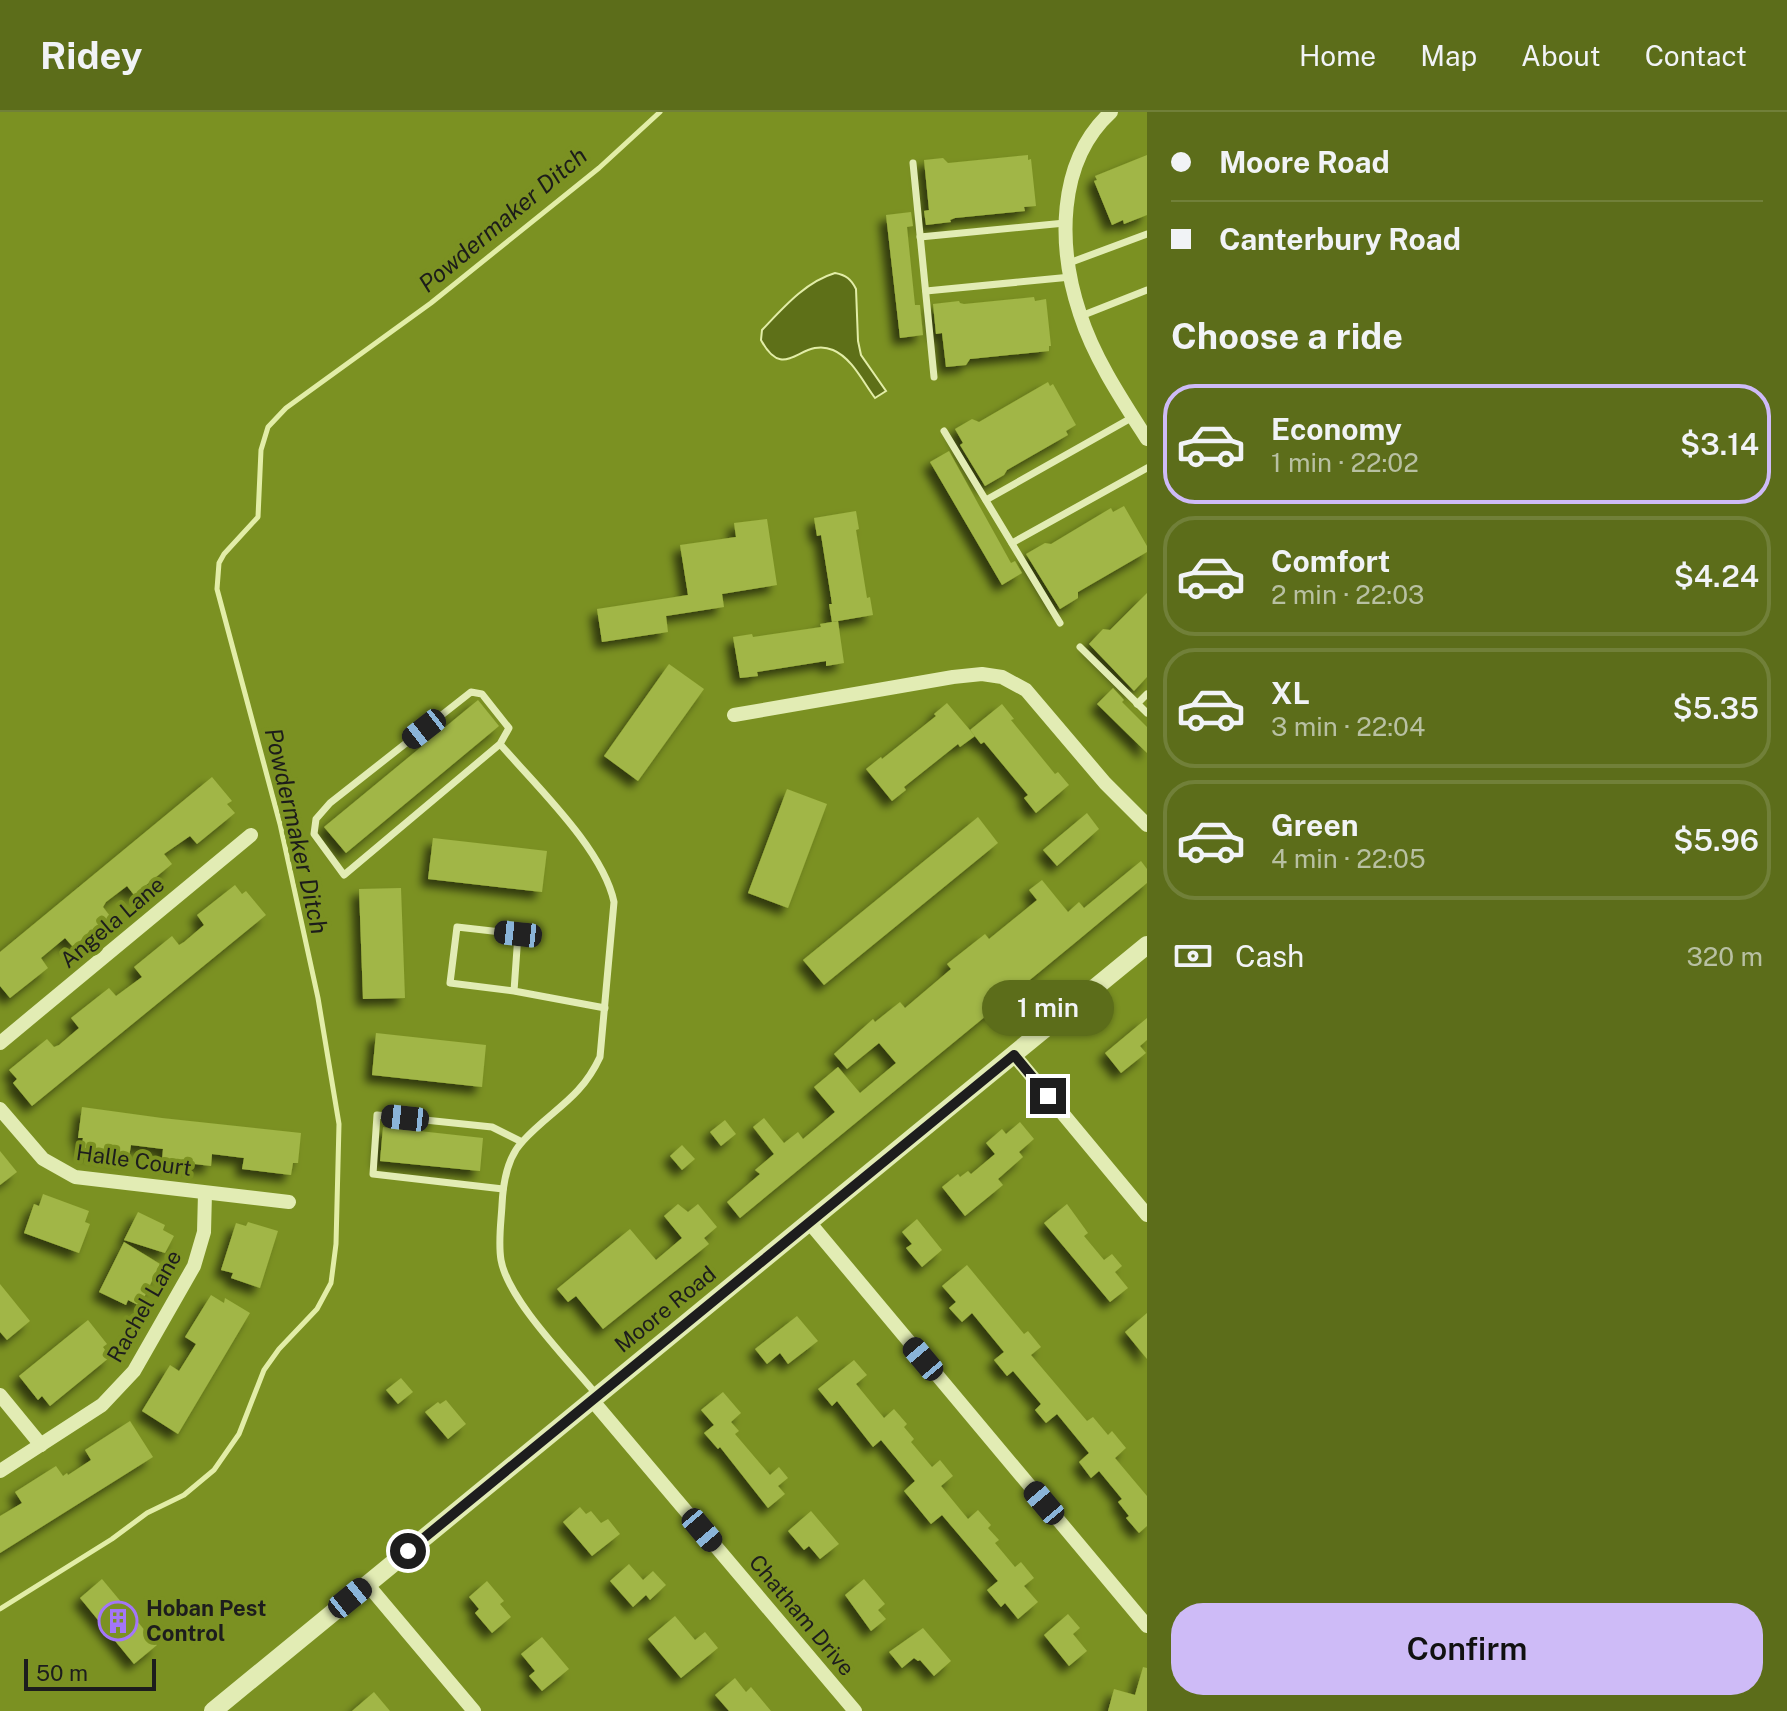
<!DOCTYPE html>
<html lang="en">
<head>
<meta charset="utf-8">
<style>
  :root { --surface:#5c6d1a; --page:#627223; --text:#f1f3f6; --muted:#b8c0a2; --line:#718039; --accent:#cebbf7 }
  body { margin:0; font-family:"Public Sans",sans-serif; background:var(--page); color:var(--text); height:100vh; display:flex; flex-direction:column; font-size:30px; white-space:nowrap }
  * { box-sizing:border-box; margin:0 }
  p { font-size:26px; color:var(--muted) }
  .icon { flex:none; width:44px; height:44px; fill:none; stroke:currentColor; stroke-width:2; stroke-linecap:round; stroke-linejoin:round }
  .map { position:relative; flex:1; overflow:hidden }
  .sheet { display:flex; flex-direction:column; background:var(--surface); width:640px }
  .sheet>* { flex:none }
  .hud { display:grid; align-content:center; height:176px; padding:0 24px; background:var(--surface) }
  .scale { position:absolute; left:24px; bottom:20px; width:132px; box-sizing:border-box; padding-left:8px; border:4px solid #1d1d1d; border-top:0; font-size:22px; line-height:28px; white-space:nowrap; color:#1d1d1d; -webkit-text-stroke:6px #7b9122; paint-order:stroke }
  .end { position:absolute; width:36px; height:36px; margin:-18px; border:10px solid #1d1d1d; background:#fff; box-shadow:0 0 0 4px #fff }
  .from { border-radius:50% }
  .bubble { position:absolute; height:56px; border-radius:28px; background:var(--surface); box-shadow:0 2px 6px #0004; font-size:26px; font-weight:600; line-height:56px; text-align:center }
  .car { position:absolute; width:24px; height:48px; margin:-24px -12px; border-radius:10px; box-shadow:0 0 6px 2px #0007; background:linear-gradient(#222 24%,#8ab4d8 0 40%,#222 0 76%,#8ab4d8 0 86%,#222 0) }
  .hud b { display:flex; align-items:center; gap:28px; height:76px; font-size:30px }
  .hud b+b { border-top:2px solid var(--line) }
  .hud i { width:20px; height:20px; background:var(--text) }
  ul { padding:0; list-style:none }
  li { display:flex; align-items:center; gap:24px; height:120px; margin:0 16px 12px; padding:0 8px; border:4px solid var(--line); border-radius:32px }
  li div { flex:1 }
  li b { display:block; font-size:30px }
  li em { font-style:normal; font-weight:600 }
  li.active { border-color:var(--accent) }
  li>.icon { width:72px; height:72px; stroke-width:1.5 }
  h2 { padding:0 24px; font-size:36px; line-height:96px }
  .pay { display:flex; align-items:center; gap:20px; height:88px; padding:0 24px; font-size:30px }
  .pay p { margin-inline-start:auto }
  .cta { display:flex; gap:16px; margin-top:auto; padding:16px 24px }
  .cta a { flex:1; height:92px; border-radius:32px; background:var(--accent); color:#111; font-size:32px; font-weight:600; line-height:92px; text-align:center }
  header { display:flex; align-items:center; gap:48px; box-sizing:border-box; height:112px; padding:0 40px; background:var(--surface); border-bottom:2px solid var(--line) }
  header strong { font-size:38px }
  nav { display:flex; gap:44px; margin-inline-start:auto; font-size:28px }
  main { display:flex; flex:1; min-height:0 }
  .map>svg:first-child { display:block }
  .water { fill:#5e7018; stroke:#e2eda7; stroke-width:2 }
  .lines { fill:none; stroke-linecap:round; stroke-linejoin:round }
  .stream { stroke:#e2eda7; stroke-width:5 }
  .building { fill:#a1b646; filter:url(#shadow) }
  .service { stroke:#e2ecb4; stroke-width:7 }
  .minor { stroke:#e2ecb4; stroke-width:14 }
  .tertiary { stroke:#e2ecb4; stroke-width:18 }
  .route { stroke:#1d1d1d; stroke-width:10 }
  .labels { text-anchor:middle; stroke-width:8; stroke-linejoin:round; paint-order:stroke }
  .street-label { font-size:22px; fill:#1d1d1d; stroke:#7b9122 }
  .poi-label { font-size:22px; font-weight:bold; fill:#1d1d1d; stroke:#7b9122; text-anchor:start }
  .water-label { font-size:24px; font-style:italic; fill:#1c1c1a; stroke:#7b9122 }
</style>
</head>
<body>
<header>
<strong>Ridey</strong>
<nav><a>Home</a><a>Map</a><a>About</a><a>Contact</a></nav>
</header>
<main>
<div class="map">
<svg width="1147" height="1599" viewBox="0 0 1147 1599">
  <defs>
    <filter id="shadow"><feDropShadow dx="-7" dy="7" stdDeviation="4" flood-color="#0009"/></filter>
  </defs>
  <rect width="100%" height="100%" fill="#7b9122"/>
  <!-- water -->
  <path class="water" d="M835,161C846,163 851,167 856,177L858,229L861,243L886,279L875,286C863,270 852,246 833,238C801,224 785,273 761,228L762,218C783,196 805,170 835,161Z"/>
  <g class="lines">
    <!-- stream -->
    <polyline class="stream" points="0,1497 112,1427 147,1401 184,1383 214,1358 239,1322 264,1258 279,1237 317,1197 331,1171 336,1132 339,1012 318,886 280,712 217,477 219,451 224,442 258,405 261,338 268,315 286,296 431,191 599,56 660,0"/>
  </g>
  <!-- building -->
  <g class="building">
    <polygon points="1028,43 1028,48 1031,47 1036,94 1024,95 1025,99 955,106 950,108 951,110 926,113 924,99 929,98 924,48 943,46 948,51"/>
    <polygon points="1147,43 1147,103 1124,112 1123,108 1112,113 1094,69 1097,68 1095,64"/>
    <polygon points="911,100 913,114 907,115 915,193 920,193 923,223 900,226 886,103"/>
    <polygon points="1034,185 1035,189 1046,187 1051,234 1049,234 1049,239 970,247 966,253 946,255 942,221 936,222 933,192 959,189 960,191 964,192"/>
    <polygon points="1048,270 1050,274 1053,272 1076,313 1066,319 1068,323 1007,358 1004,363 985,374 960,333 963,331 955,317 972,307 979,310"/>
    <polygon points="949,339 1011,451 1015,449 1022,461 1002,473 930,350"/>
    <polygon points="1124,394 1147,434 1147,440 1078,480 1078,486 1060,497 1026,442 1045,431 1051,432 1111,396 1113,400"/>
    <polygon points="856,399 859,417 856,418 867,486 870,485 873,503 832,510 829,492 832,492 821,423 817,424 814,406"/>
    <polygon points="767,407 777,473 722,482 724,495 666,504 668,520 602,530 597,497 688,483 680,433 736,425 734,411"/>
    <polygon points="1147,481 1147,565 1134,579 1089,532 1103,517 1110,518"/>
    <polygon points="838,509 844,551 826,554 826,549 757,560 758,564 740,566 733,525 752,522 753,525 821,515 820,512"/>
    <polygon points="669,552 704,577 638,669 604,644"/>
    <polygon points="1113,576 1124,588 1122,590 1147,615 1147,641 1097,592"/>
    <polygon points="478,588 499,614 346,741 324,715"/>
    <polygon points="947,591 975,624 960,635 958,632 904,675 906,678 892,689 866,657 881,645 882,647 936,604 934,602"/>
    <polygon points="1002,592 1014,607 1011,608 1055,662 1058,660 1069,673 1036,701 1024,686 1028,683 984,630 981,632 970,618"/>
    <polygon points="212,665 232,689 227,692 235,701 197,732 190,724 164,742 172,752 134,783 127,774 106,790 103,795 110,804 73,835 65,826 41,846 48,856 10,886 0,874 0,840"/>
    <polygon points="787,677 827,692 788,796 748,781"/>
    <polygon points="1087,701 1099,717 1057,754 1043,738"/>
    <polygon points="978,705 998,731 824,873 803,848"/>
    <polygon points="433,726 547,739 542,780 428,767"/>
    <polygon points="1141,749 1147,757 1147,771 1076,830 740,1106 727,1090 760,1062 755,1058 774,1042 753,1015 764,1006 784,1031 798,1020 803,1027 835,1000 814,975 838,955 860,981 896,951 879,931 847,957 834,942 873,907 875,910 900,890 905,896 951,857 947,852 985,822 989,827 1037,788 1029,778 1042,768 1068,800 1079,790 1084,796"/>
    <polygon points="235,773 242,782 246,779 266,803 32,994 13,971 17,967 9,958 47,927 54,935 59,933 79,916 71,906 109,876 116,884 142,865 134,855 172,824 179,833 184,830 204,813 197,803"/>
    <polygon points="401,776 405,886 363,887 359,777"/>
    <polygon points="1147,906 1147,928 1140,934 1146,941 1121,961 1105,941"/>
    <polygon points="376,921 486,933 482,975 372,963"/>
    <polygon points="82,995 162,1006 301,1021 298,1051 293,1051 291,1063 242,1057 244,1046 212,1042 211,1054 162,1048 163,1037 131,1033 129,1045 81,1037 83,1026 78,1026"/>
    <polygon points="725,1008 736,1022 721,1034 710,1020"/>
    <polygon points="1020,1010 1034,1027 1019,1040 1023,1045 998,1067 1003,1073 965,1104 942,1075 958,1062 960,1065 968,1059 971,1062 995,1042 986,1031 1002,1017 1006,1022"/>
    <polygon points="383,1015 483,1026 480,1059 380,1049"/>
    <polygon points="682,1033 695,1047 682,1058 670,1044"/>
    <polygon points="0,1039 17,1060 0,1073"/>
    <polygon points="43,1082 89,1099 85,1110 90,1112 79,1141 24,1121 34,1092 39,1094"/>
    <polygon points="678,1092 688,1100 698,1092 717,1115 704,1126 709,1132 603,1217 576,1184 568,1190 557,1177 630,1117 656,1148 682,1126 664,1104"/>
    <polygon points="1067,1092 1088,1121 1084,1124 1104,1148 1112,1142 1122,1154 1115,1160 1128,1176 1110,1190 1044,1111"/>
    <polygon points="138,1100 165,1113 163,1118 174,1124 165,1141 124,1128"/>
    <polygon points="917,1107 942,1138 922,1155 906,1136 912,1132 902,1120"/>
    <polygon points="248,1110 278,1119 260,1176 231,1166 233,1161 221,1158 236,1111 246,1114"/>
    <polygon points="124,1130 160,1152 140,1194 128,1188 126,1193 99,1180"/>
    <polygon points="967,1153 1024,1222 1028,1219 1041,1235 1031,1243 1087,1309 1093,1305 1108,1323 1112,1319 1126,1336 1115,1346 1147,1384 1147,1414 1139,1421 1126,1406 1129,1404 1118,1390 1122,1387 1099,1359 1091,1366 1079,1350 1089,1341 1057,1302 1046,1311 1035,1298 1041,1292 1013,1259 1007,1264 994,1248 1004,1240 972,1201 962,1210 949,1196 956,1190 942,1174"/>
    <polygon points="0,1172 30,1209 7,1228 0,1220"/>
    <polygon points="211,1183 224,1191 225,1186 250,1201 178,1322 142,1299 170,1253 179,1259 196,1232 185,1225"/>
    <polygon points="1147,1201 1147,1247 1125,1220"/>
    <polygon points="797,1204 818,1229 788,1252 780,1241 767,1252 755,1237"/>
    <polygon points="88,1208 107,1232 103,1235 110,1245 50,1294 42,1284 38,1288 19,1264"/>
    <polygon points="854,1248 867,1263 856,1272 884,1306 894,1297 907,1312 904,1315 914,1327 911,1330 932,1355 940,1348 953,1364 941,1374 968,1407 978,1398 991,1413 988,1416 999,1428 995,1431 1015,1455 1021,1450 1034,1466 1024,1474 1038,1490 1018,1507 1005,1491 1001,1495 987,1478 998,1469 942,1403 931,1412 904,1379 915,1369 881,1328 873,1335 837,1289 832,1294 818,1277"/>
    <polygon points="401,1266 413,1280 398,1292 386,1278"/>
    <polygon points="723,1280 741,1301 731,1310 739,1319 735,1322 770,1363 779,1355 788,1366 778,1374 785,1382 768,1396 720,1335 718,1337 704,1321 714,1313 701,1298"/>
    <polygon points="446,1288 466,1312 448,1327 425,1300 438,1290 440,1292"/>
    <polygon points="130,1309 153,1345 0,1441 0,1404 22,1391 15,1380 56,1354 63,1364 67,1361 68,1363 91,1348 85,1338"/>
    <polygon points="580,1395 586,1402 591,1399 601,1411 608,1407 620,1422 592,1444 563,1410"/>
    <polygon points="811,1399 839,1432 820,1447 809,1434 804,1438 788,1419"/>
    <polygon points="629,1452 643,1468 653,1459 666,1473 650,1488 646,1483 633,1495 610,1469"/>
    <polygon points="102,1467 157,1533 134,1552 80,1486"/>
    <polygon points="864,1467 885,1492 878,1498 886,1507 871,1519 845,1483"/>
    <polygon points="487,1469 504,1489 500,1492 511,1505 492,1521 475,1501 479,1497 469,1485"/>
    <polygon points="1068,1502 1080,1516 1073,1522 1087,1539 1069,1554 1044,1523"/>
    <polygon points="675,1504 695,1528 705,1520 718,1536 681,1566 648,1527"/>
    <polygon points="923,1516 951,1549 934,1564 920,1548 918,1549 914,1546 902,1556 889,1540"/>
    <polygon points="542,1525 569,1557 542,1579 529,1564 535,1559 521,1542"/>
    <polygon points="1143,1555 1147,1556 1147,1599 1108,1599 1114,1577 1135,1583"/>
    <polygon points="735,1566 746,1580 751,1575 771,1599 729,1599 715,1583"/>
    <polygon points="374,1580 390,1599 352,1599"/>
  </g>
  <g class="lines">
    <!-- service -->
    <g class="service">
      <polyline points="913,51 934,265"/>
      <polyline points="920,125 1065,111"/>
      <polyline points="1069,151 1147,122"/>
      <polyline points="926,179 1071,165"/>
      <polyline points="1081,204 1147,178"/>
      <polyline points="944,319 1060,511"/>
      <polyline points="986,388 1133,305"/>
      <polyline points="1012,431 1147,356"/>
      <polyline points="1080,535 1147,601"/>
      <polyline points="1137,592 1147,582"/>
      <path d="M500,632L509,616L482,582L471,580L330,691L316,707L314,722L344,763L500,632C536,674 603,737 614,790L600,945C580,988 552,997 522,1030C507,1046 503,1071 502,1093C501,1111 498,1130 501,1148C508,1188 569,1249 596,1282"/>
      <polyline points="514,879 518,822 457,815 450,871 514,879 605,896"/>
      <polyline points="503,1077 373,1062 377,1003 492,1015 522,1030"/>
    </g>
    <!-- minor -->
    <g class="minor">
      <path d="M1111,0C1056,50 1058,136 1080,202C1094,246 1122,288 1147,327"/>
      <polyline points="734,603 953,565 982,562 1002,565 1026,578 1105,671 1147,713"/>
      <polyline points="0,931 251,723"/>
      <polyline points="1014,943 1147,1103"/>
      <polyline points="0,997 43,1047 75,1065 289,1090"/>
      <polyline points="809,1110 1147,1514"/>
      <polyline points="0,1283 41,1333"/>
      <polyline points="592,1288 855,1599"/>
      <polyline points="0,1359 102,1293 134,1259 194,1154 204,1120 205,1081"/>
      <polyline points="367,1472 474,1599"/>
    </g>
    <!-- tertiary -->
    <polyline class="tertiary" points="213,1599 1147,833"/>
  </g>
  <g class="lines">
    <!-- route -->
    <polyline class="route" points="408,1439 1014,943 1048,984"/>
  </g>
  <!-- icons -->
  <defs>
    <g id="building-ring" transform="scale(2)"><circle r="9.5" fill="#7b9122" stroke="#a376f8" stroke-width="1.5"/><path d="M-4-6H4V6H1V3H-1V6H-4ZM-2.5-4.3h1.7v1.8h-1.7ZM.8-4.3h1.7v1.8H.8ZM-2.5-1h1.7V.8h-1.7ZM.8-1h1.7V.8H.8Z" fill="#a376f8"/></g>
  </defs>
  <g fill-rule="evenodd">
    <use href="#building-ring" x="118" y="1509"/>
  </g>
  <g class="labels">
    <!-- street labels -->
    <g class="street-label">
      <text transform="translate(112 810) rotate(-40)" y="8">Angela Lane</text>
      <text transform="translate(134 1048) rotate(8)" y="8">Halle Court</text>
      <text transform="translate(144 1194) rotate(-60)" y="8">Rachel Lane</text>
      <text transform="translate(665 1197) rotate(-39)" y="8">Moore Road</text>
      <text transform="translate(802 1503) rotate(50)" y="8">Chatham Drive</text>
    </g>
    <!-- poi labels -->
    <g class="poi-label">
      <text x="146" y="1504">Hoban Pest<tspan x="146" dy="25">Control</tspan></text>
    </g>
    <!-- water labels -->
    <g class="water-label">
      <text transform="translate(503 108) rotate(-40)" y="8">Powdermaker Ditch</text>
      <text transform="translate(296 719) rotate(77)" y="8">Powdermaker Ditch</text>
    </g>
  </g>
</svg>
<div class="scale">50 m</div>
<i class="end from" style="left:408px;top:1439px"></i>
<i class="end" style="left:1048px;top:984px"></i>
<div class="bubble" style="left:982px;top:868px;width:132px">1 min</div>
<i class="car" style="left:424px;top:617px;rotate:232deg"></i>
<i class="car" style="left:518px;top:822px;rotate:276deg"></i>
<i class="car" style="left:405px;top:1006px;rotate:276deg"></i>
<i class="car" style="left:923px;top:1247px;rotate:320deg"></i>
<i class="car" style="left:1044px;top:1391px;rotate:320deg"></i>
<i class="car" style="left:702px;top:1418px;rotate:140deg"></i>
<i class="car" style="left:350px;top:1486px;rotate:51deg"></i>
</div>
<section class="sheet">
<div class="hud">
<b><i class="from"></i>Moore Road</b>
<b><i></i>Canterbury Road</b>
</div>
<h2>Choose a ride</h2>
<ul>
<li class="active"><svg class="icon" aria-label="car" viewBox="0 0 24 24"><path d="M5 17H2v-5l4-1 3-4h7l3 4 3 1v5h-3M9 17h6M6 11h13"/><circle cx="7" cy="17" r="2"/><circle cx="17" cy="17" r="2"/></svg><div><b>Economy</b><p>1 min · 22:02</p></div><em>$3.14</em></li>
<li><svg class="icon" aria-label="car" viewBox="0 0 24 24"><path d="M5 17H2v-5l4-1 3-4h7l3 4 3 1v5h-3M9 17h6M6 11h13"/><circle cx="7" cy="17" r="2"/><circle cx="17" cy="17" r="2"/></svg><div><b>Comfort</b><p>2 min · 22:03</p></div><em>$4.24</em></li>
<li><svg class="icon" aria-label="car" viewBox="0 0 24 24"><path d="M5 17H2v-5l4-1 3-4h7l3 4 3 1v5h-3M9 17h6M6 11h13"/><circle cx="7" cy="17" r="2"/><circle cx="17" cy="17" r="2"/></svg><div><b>XL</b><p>3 min · 22:04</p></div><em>$5.35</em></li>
<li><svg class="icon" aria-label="car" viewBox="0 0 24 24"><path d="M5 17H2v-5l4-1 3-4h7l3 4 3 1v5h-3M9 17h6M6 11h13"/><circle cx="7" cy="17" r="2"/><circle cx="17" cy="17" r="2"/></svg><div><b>Green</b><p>4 min · 22:05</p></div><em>$5.96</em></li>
</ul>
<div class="pay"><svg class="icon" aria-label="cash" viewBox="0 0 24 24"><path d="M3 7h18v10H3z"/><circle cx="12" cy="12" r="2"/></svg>Cash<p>320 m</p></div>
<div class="cta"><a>Confirm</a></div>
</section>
</main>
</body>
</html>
